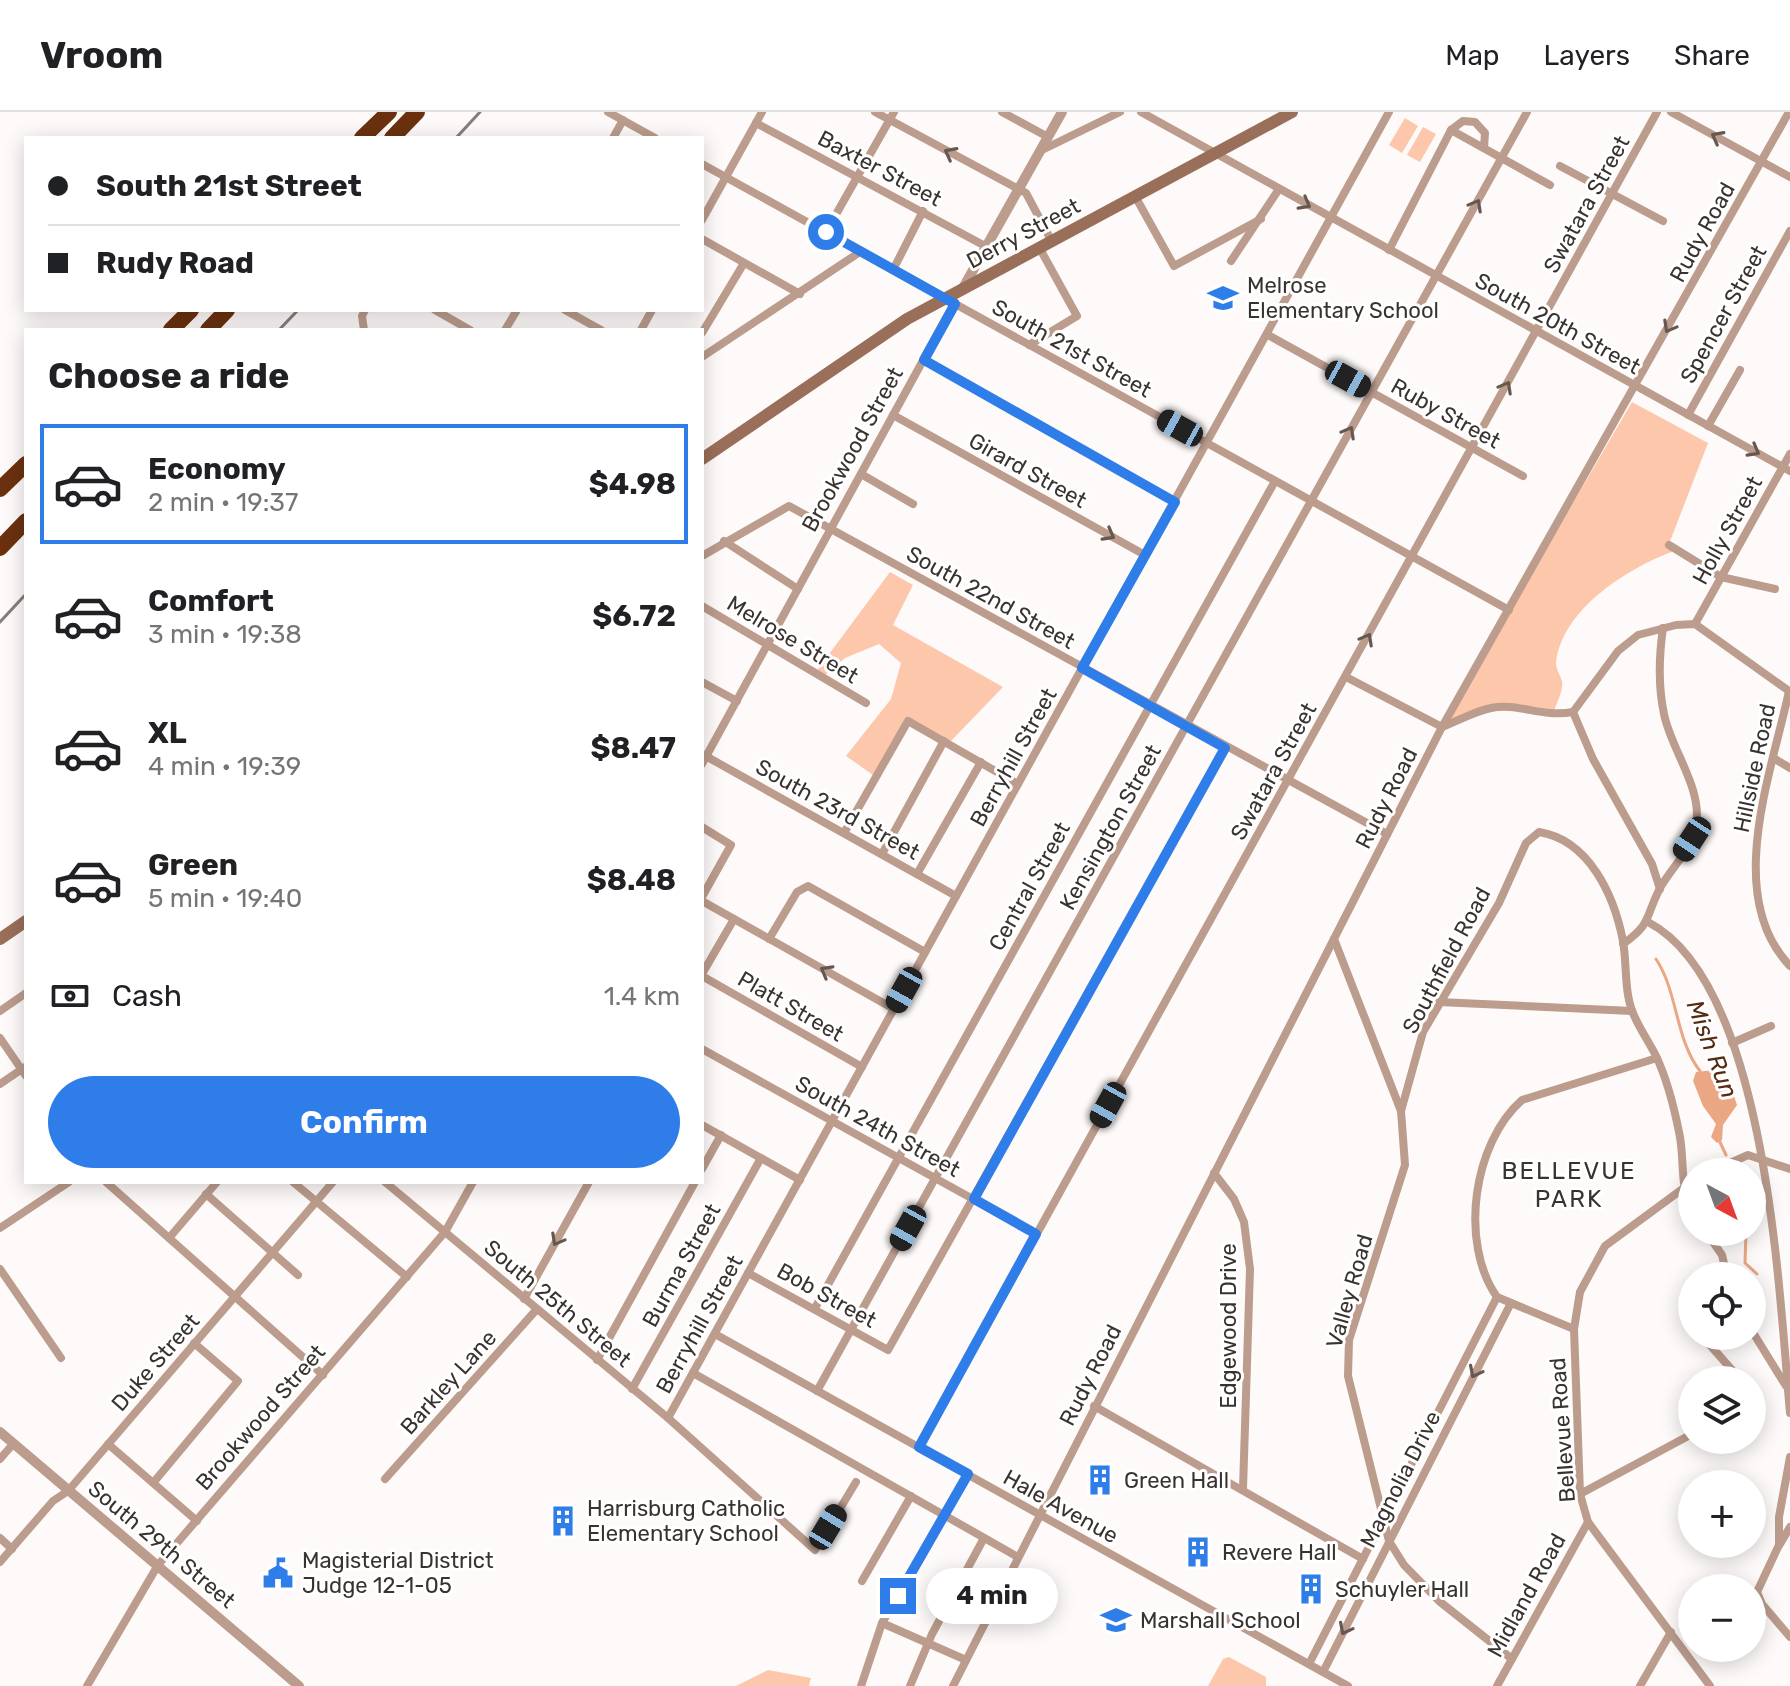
<!DOCTYPE html>
<html lang="en">
<head>
<meta charset="utf-8">
<style>
  :root { --surface:#fff; --page:#f6f6f6; --text:#202124; --muted:#757577; --line:#e0e0e0; --accent:#2e7de8 }
  body { margin:0; font-family:Rubik,sans-serif; background:var(--page); color:var(--text); height:100vh; display:flex; flex-direction:column; font-size:30px; white-space:nowrap }
  * { box-sizing:border-box; margin:0 }
  p { font-size:26px; color:var(--muted) }
  .icon { flex:none; width:44px; height:44px; fill:none; stroke:currentColor; stroke-width:2; stroke-linecap:round; stroke-linejoin:round }
  .map { position:relative; flex:1; overflow:hidden }
  .drawer { position:absolute; left:24px; top:216px; width:680px; height:856px; display:flex; flex-direction:column; background:var(--surface); border-radius:0px; box-shadow:0 4px 20px #0003 }
  .drawer>* { flex:none }
  .guide { position:absolute; left:24px; top:24px; width:680px; height:176px; border-radius:0px; box-shadow:0 4px 20px #0003; display:grid; align-content:center; height:176px; padding:0 24px; background:var(--surface) }
  .needle { width:52px; rotate:139deg }
  .fabs { position:absolute; left:1678px; top:1046px; display:grid; gap:16px }
  .fabs a { display:grid; place-items:center; width:88px; height:88px; border-radius:50%; background:var(--surface); box-shadow:0 4px 20px #0003; font-size:40px }
  .end { position:absolute; width:36px; height:36px; margin:-18px; border:10px solid #2e7de8; background:#fff; box-shadow:0 0 0 4px #fff }
  .from { border-radius:50% }
  .bubble { position:absolute; height:56px; border-radius:28px; background:var(--surface); box-shadow:0 4px 20px #0003; font-size:26px; font-weight:700; line-height:56px; text-align:center }
  .car { position:absolute; width:24px; height:48px; margin:-24px -12px; border-radius:10px; box-shadow:0 0 6px 2px #0007; background:linear-gradient(#222 24%,#8ab4d8 0 40%,#222 0 76%,#8ab4d8 0 86%,#222 0) }
  .guide b { display:flex; align-items:center; gap:28px; height:76px; font-size:30px }
  .guide b+b { border-top:2px solid var(--line) }
  .guide i { width:20px; height:20px; background:var(--text) }
  ul { padding:0; list-style:none }
  li { display:flex; align-items:center; gap:24px; height:120px; margin:0 16px 12px; padding:0 8px; border:4px solid transparent; border-radius:0px }
  li div { flex:1 }
  li b { display:block; font-size:30px }
  li em { font-style:normal; font-weight:700 }
  li.active { border-color:var(--accent) }
  li>.icon { width:72px; height:72px; stroke-width:1.5 }
  h2 { padding:0 24px; font-size:36px; line-height:96px }
  .pay { display:flex; align-items:center; gap:20px; height:88px; padding:0 24px; font-size:30px }
  .pay p { margin-inline-start:auto }
  .cta { display:flex; gap:16px; margin-top:auto; padding:16px 24px }
  .cta a { flex:1; height:92px; border-radius:48px; background:var(--accent); color:#fff; font-size:32px; font-weight:700; line-height:92px; text-align:center }
  header { display:flex; align-items:center; gap:48px; box-sizing:border-box; height:112px; padding:0 40px; background:var(--surface); border-bottom:2px solid var(--line) }
  header strong { font-size:38px }
  nav { display:flex; gap:44px; margin-inline-start:auto; font-size:28px }
  .map>svg:first-child { display:block }
  .green { fill:#fdc7ac }
  .water { fill:#eba784 }
  .lines { fill:none; stroke-linecap:round; stroke-linejoin:round }
  .stream { stroke:#eba784; stroke-width:3 }
  .minor { stroke:#bb9c8d; stroke-width:8 }
  .tertiary { stroke:#bb9c8d; stroke-width:10 }
  .secondary { stroke:#9a6f59; stroke-width:12 }
  .motorway { stroke:#6b310f; stroke-width:16 }
  .rail { stroke:#847e7c; stroke-width:3 }
  .oneway { stroke:#665851 }
  .route { stroke:#2e7de8; stroke-width:10 }
  .labels { text-anchor:middle; stroke-width:6; stroke-linejoin:round; paint-order:stroke }
  .street-label { font-size:22px; fill:#393330; stroke:#fff }
  .poi-label { font-size:22px; fill:#393330; stroke:#fff; text-anchor:start }
  .water-label { font-size:24px; font-style:italic; fill:#572b12; stroke:#fff }
  .neighbourhood-label { font-size:24px; letter-spacing:2px; fill:#393330; stroke:#fff }
</style>
</head>
<body>
<header>
<strong>Vroom</strong>
<nav><a>Map</a><a>Layers</a><a>Share</a></nav>
</header>
<div class="map">
<svg width="1790" height="1574" viewBox="0 0 1790 1574">
  <rect width="100%" height="100%" fill="#fefaf9"/>
  <!-- green -->
  <g class="green">
    <polygon points="1405,6 1418,14 1402,41 1389,33"/>
    <polygon points="1423,15 1436,22 1420,50 1407,43"/>
    <path d="M1632,290L1708,331L1669,432L1677,438C1631,454 1562,496 1556,551C1556,557 1560,563 1562,569C1564,579 1555,594 1552,604L1491,596L1442,615Z"/>
    <polygon points="890,460 913,473 893,513 1003,575 951,629 907,606 873,663 846,644 891,587 901,551 879,532 845,546 823,565 815,561"/>
    <polygon points="1229,1545 1266,1565 1266,1574 1208,1574 1223,1547"/>
    <polygon points="768,1558 811,1566 809,1574 736,1574"/>
  </g>
  <!-- water -->
  <polygon class="water" points="1714,958 1731,975 1737,993 1723,1013 1722,1028 1717,1031 1711,1025 1716,1012 1703,994 1693,969 1696,960"/>
  <g class="lines">
    <!-- stream -->
    <g class="stream">
      <path d="M1656,847C1678,880 1675,927 1700,959"/>
      <polyline points="1718,1026 1726,1043"/>
      <polyline points="1746,1120 1745,1151 1757,1162"/>
    </g>
    <!-- minor -->
    <g class="minor">
      <polyline points="608,0 655,26"/>
      <polyline points="875,0 1026,81 1051,128"/>
      <polyline points="1002,0 1048,25"/>
      <polyline points="1141,0 1790,359"/>
      <polyline points="1671,0 1790,65"/>
      <polyline points="756,11 987,135"/>
      <polyline points="613,26 623,8"/>
      <polyline points="1484,36 1485,21 1475,10 1463,9 1451,18 1550,73"/>
      <polyline points="1040,39 1120,0"/>
      <polyline points="702,52 1509,498"/>
      <polyline points="1560,54 1663,109"/>
      <polyline points="1135,84 1174,154 1261,107"/>
      <polyline points="702,108 762,0"/>
      <polyline points="826,120 894,0"/>
      <polyline points="702,127 800,182"/>
      <polyline points="1389,138 1451,18"/>
      <polyline points="1231,149 1279,77"/>
      <polyline points="893,158 923,99"/>
      <polyline points="435,198 470,218"/>
      <polyline points="565,198 601,218"/>
      <polyline points="364,218 362,204 365,198"/>
      <polyline points="505,218 517,198"/>
      <polyline points="641,218 652,198"/>
      <polyline points="702,221 744,151"/>
      <polyline points="1268,223 1523,364"/>
      <polyline points="1029,233 1077,204 1039,135"/>
      <polyline points="702,245 860,140"/>
      <polyline points="924,248 1175,390"/>
      <polyline points="893,303 1145,443"/>
      <polyline points="1688,303 1790,119"/>
      <polyline points="1708,314 1740,258"/>
      <polyline points="861,362 913,392"/>
      <polyline points="724,429 798,477"/>
      <polyline points="1669,433 1721,465 1775,477"/>
      <polyline points="702,444 789,394 1387,722"/>
      <polyline points="702,494 866,591"/>
      <polyline points="1695,512 1790,342"/>
      <path d="M1346,565L1442,615C1458,609 1475,599 1491,596C1517,590 1542,606 1573,600L1618,539L1638,523L1676,513L1695,512L1789,579"/>
      <polyline points="702,570 737,589"/>
      <path d="M1789,579C1772,660 1723,784 1790,854"/>
      <polyline points="1573,600 1593,647 1652,752 1660,777"/>
      <polyline points="702,642 956,784"/>
      <polyline points="1775,647 1790,656"/>
      <polyline points="702,652 955,190"/>
      <polyline points="702,715 731,733 702,785"/>
      <polyline points="844,721 908,609 1018,672"/>
      <polyline points="882,742 944,629"/>
      <polyline points="917,762 981,650"/>
      <polyline points="702,789 894,897"/>
      <path d="M1648,810C1767,872 1779,1180 1790,1301"/>
      <polyline points="769,827 797,780 808,774 925,840"/>
      <polyline points="1334,827 1401,999 1405,1053 1349,1228 1348,1264 1389,1429 1404,1453 1439,1489 1512,1547"/>
      <path d="M1623,832C1652,811 1645,806 1659,778C1670,757 1692,738 1696,714C1703,676 1671,638 1664,602C1658,574 1659,544 1663,516"/>
      <polyline points="702,862 734,807"/>
      <polyline points="702,864 862,955"/>
      <polyline points="1439,890 1632,899"/>
      <polyline points="0,899 26,881"/>
      <polyline points="0,926 26,964"/>
      <polyline points="1732,931 1771,914"/>
      <polyline points="702,937 1036,1122"/>
      <polyline points="0,972 25,955"/>
      <path d="M1401,999L1423,920L1499,791L1526,731L1539,720C1589,728 1614,783 1623,829C1627,851 1624,880 1633,901C1639,916 1649,930 1656,944C1667,967 1674,995 1679,1020C1685,1046 1679,1073 1692,1098"/>
      <polyline points="702,1013 800,1068"/>
      <polyline points="702,1057 721,1023"/>
      <polyline points="1710,1060 1748,1043 1790,1057"/>
      <polyline points="1214,1061 1234,1087 1244,1110 1250,1157 1243,1377"/>
      <polyline points="106,1070 323,1263"/>
      <polyline points="293,1070 407,1165"/>
      <polyline points="385,1070 668,1306 815,1438 856,1370"/>
      <polyline points="1692,1070 1605,1134 1580,1180 1574,1217 1580,1382 1588,1410 1710,1574"/>
      <polyline points="206,1082 298,1163"/>
      <polyline points="0,1116 69,1070"/>
      <polyline points="1706,1120 1722,1143 1727,1164"/>
      <polyline points="169,1126 217,1070"/>
      <polyline points="0,1157 61,1246"/>
      <polyline points="748,1161 888,1238 1225,636"/>
      <polyline points="524,1187 589,1070"/>
      <polyline points="815,1196 1275,369"/>
      <path d="M1574,1217L1497,1185C1459,1131 1473,1031 1522,988L1657,946"/>
      <polyline points="1752,1219 1786,1274"/>
      <polyline points="715,1222 1348,1574"/>
      <polyline points="1702,1224 1732,1258 1735,1268"/>
      <polyline points="597,1248 695,1070"/>
      <polyline points="693,1261 1018,1445"/>
      <polyline points="632,1277 761,1046"/>
      <polyline points="817,1279 1527,0"/>
      <polyline points="1094,1294 1363,1447"/>
      <polyline points="668,1306 1389,0"/>
      <polyline points="108,1332 197,1409"/>
      <polyline points="919,1335 1657,0"/>
      <polyline points="1790,1345 1779,1405 1779,1433 1757,1480 1762,1492 1790,1525"/>
      <polyline points="0,1347 13,1332"/>
      <polyline points="385,1367 537,1197"/>
      <polyline points="153,1371 238,1269 194,1231"/>
      <polyline points="1580,1382 1692,1322"/>
      <polyline points="0,1426 12,1437"/>
      <polyline points="1780,1432 1790,1415"/>
      <polyline points="0,1450 53,1389 68,1379 333,1070"/>
      <polyline points="862,1469 911,1384"/>
      <polyline points="882,1511 966,1548"/>
      <polyline points="1309,1552 1497,1185"/>
      <polyline points="1323,1560 1511,1191"/>
      <polyline points="87,1574 158,1453 445,1120 473,1070"/>
      <polyline points="861,1574 882,1511 968,1362"/>
      <polyline points="910,1574 932,1522 984,1426"/>
      <polyline points="953,1574 1442,615 1789,0"/>
      <polyline points="1497,1574 1588,1410"/>
      <polyline points="1640,1574 1671,1520"/>
    </g>
    <!-- tertiary -->
    <g class="tertiary">
      <polyline points="963,176 1062,0"/>
      <polyline points="0,1320 299,1574"/>
    </g>
    <!-- secondary -->
    <g class="secondary">
      <polyline points="702,347 907,207 1292,0"/>
      <polyline points="0,827 26,809"/>
    </g>
    <!-- motorway -->
    <g class="motorway">
      <polyline points="362,26 389,0"/>
      <polyline points="392,26 417,0"/>
      <polyline points="171,218 191,198"/>
      <polyline points="208,218 227,198"/>
      <polyline points="0,377 26,352"/>
      <polyline points="0,436 26,409"/>
    </g>
    <!-- rail -->
    <g class="rail">
      <polyline points="456,26 480,0"/>
      <polyline points="279,218 298,198"/>
      <polyline points="0,510 26,482"/>
    </g>
  </g>
  <!-- one-way arrows -->
  <defs><path id="oneway-chevron" d="M-2-3.5L2.5 0L-2 3.5" fill="none" stroke-width="1.6" stroke-linecap="round" stroke-linejoin="round" transform="scale(2)"/></defs>
  <g class="oneway">
    <use href="#oneway-chevron" transform="translate(1717 25) rotate(-152)"/>
    <use href="#oneway-chevron" transform="translate(950 41) rotate(-152)"/>
    <use href="#oneway-chevron" transform="translate(1305 92) rotate(29)"/>
    <use href="#oneway-chevron" transform="translate(1476 93) rotate(-61)"/>
    <use href="#oneway-chevron" transform="translate(1669 215) rotate(119)"/>
    <use href="#oneway-chevron" transform="translate(1506 275) rotate(-61)"/>
    <use href="#oneway-chevron" transform="translate(1349 320) rotate(-61)"/>
    <use href="#oneway-chevron" transform="translate(1754 339) rotate(29)"/>
    <use href="#oneway-chevron" transform="translate(1109 423) rotate(29)"/>
    <use href="#oneway-chevron" transform="translate(1367 527) rotate(-61)"/>
    <use href="#oneway-chevron" transform="translate(826 859) rotate(-151)"/>
    <use href="#oneway-chevron" transform="translate(557 1128) rotate(119)"/>
    <use href="#oneway-chevron" transform="translate(1475 1260) rotate(117)"/>
    <use href="#oneway-chevron" transform="translate(1345 1517) rotate(117)"/>
  </g>
  <g class="lines">
    <!-- route -->
    <polyline class="route" points="826,120 955,192 924,248 1175,390 1082,556 1225,636 974,1087 1036,1122 919,1335 968,1362 898,1484"/>
  </g>
  <!-- icons -->
  <defs>
    <g id="school-bare" transform="scale(2.4)"><path d="M0-5L7-2L0 1L-7-2ZM-4 1L0 2.5L4 1V4Q0 6-4 4Z" fill="#2e7de8" stroke="#fff" stroke-width="2.5" paint-order="stroke"/></g>
    <g id="building-bare" transform="scale(2.4)"><path d="M-4-6H4V6H1V3H-1V6H-4ZM-2.5-4.3h1.7v1.8h-1.7ZM.8-4.3h1.7v1.8H.8ZM-2.5-1h1.7V.8h-1.7ZM.8-1h1.7V.8H.8Z" fill="#2e7de8" stroke="#fff" stroke-width="2.5" paint-order="stroke"/></g>
    <g id="civic-bare" transform="scale(2.4)"><path d="M-.6-6.5H3V-4.5H.6V-3L4-1V1h2V6H-6V1h2V-1L-.6-3ZM-1.2 2.5V6h2.4V2.5Z" fill="#2e7de8" stroke="#fff" stroke-width="2.5" paint-order="stroke"/></g>
  </defs>
  <g fill-rule="evenodd">
    <use href="#school-bare" x="1223" y="186"/>
    <use href="#building-bare" x="1100" y="1368"/>
    <use href="#building-bare" x="563" y="1409"/>
    <use href="#building-bare" x="1198" y="1440"/>
    <use href="#civic-bare" x="278" y="1461"/>
    <use href="#building-bare" x="1311" y="1477"/>
    <use href="#school-bare" x="1116" y="1508"/>
  </g>
  <g class="labels">
    <!-- street labels -->
    <g class="street-label">
      <text transform="translate(880 56) rotate(28)" y="8">Baxter Street</text>
      <text transform="translate(1586 92) rotate(-61)" y="8">Swatara Street</text>
      <text transform="translate(1702 120) rotate(-61)" y="8">Rudy Road</text>
      <text transform="translate(1023 121) rotate(-28)" y="8">Derry Street</text>
      <text transform="translate(1723 202) rotate(-61)" y="8">Spencer Street</text>
      <text transform="translate(1558 211) rotate(29)" y="8">South 20th Street</text>
      <text transform="translate(1072 236) rotate(29)" y="8">South 21st Street</text>
      <text transform="translate(1446 301) rotate(29)" y="8">Ruby Street</text>
      <text transform="translate(852 337) rotate(-61)" y="8">Brookwood Street</text>
      <text transform="translate(1028 358) rotate(29)" y="8">Girard Street</text>
      <text transform="translate(1727 418) rotate(-61)" y="8">Holly Street</text>
      <text transform="translate(991 485) rotate(29)" y="8">South 22nd Street</text>
      <text transform="translate(793 527) rotate(31)" y="8">Melrose Street</text>
      <text transform="translate(1013 645) rotate(-61)" y="8">Berryhill Street</text>
      <text transform="translate(1754 656) rotate(-78)" y="8">Hillside Road</text>
      <text transform="translate(1273 659) rotate(-61)" y="8">Swatara Street</text>
      <text transform="translate(1386 686) rotate(-63)" y="8">Rudy Road</text>
      <text transform="translate(838 697) rotate(29)" y="8">South 23rd Street</text>
      <text transform="translate(1110 715) rotate(-61)" y="8">Kensington Street</text>
      <text transform="translate(1029 774) rotate(-61)" y="8">Central Street</text>
      <text transform="translate(1446 848) rotate(-62)" y="8">Southfield Road</text>
      <text transform="translate(791 894) rotate(30)" y="8">Platt Street</text>
      <text transform="translate(878 1014) rotate(29)" y="8">South 24th Street</text>
      <text transform="translate(681 1153) rotate(-61)" y="8">Burma Street</text>
      <text transform="translate(1349 1179) rotate(-74)" y="8">Valley Road</text>
      <text transform="translate(827 1183) rotate(29)" y="8">Bob Street</text>
      <text transform="translate(558 1191) rotate(40)" y="8">South 25th Street</text>
      <text transform="translate(699 1212) rotate(-61)" y="8">Berryhill Street</text>
      <text transform="translate(1228 1214) rotate(-90)" y="8">Edgewood Drive</text>
      <text transform="translate(155 1250) rotate(-49)" y="8">Duke Street</text>
      <text transform="translate(1090 1263) rotate(-63)" y="8">Rudy Road</text>
      <text transform="translate(448 1270) rotate(-48)" y="8">Barkley Lane</text>
      <text transform="translate(260 1305) rotate(-49)" y="8">Brookwood Street</text>
      <text transform="translate(1562 1318) rotate(-94)" y="8">Bellevue Road</text>
      <text transform="translate(1400 1367) rotate(-63)" y="8">Magnolia Drive</text>
      <text transform="translate(1061 1394) rotate(29)" y="8">Hale Avenue</text>
      <text transform="translate(162 1432) rotate(40)" y="8">South 29th Street</text>
      <text transform="translate(1526 1483) rotate(-61)" y="8">Midland Road</text>
    </g>
    <!-- poi labels -->
    <g class="poi-label">
      <text x="1247" y="181">Melrose<tspan x="1247" dy="25">Elementary School</tspan></text>
      <text x="1124" y="1376">Green Hall</text>
      <text x="587" y="1404">Harrisburg Catholic<tspan x="587" dy="25">Elementary School</tspan></text>
      <text x="1222" y="1448">Revere Hall</text>
      <text x="302" y="1456">Magisterial District<tspan x="302" dy="25">Judge 12-1-05</tspan></text>
      <text x="1335" y="1485">Schuyler Hall</text>
      <text x="1140" y="1516">Marshall School</text>
    </g>
    <!-- water labels -->
    <g class="water-label">
      <text transform="translate(1712 937) rotate(69)" y="8">Mish Run</text>
    </g>
    <!-- neighbourhood labels -->
    <g class="neighbourhood-label">
      <text x="1569" y="1067">BELLEVUE<tspan x="1569" dy="28">PARK</tspan></text>
    </g>
  </g>
</svg>
<div class="fabs">
<a><svg class="needle" viewBox="-14 -14 28 28"><path d="M0-13l5 13h-10z" fill="#e53935"/><path d="M0 13l5-13h-10z" fill="#757577"/></svg></a>
<a><svg class="icon" aria-label="locate" viewBox="0 0 24 24"><circle cx="12" cy="12" r="6"/><path d="M12 2v4M12 18v4M2 12h4M18 12h4"/></svg></a>
<a><svg class="icon" aria-label="layers" viewBox="0 0 24 24"><path d="M12 4l9 5-9 5-9-5zM3 14l9 5 9-5"/></svg></a>
<a>+</a>
<a>−</a>
</div>
<i class="end from" style="left:826px;top:120px"></i>
<i class="end" style="left:898px;top:1484px"></i>
<div class="bubble" style="left:926px;top:1456px;width:132px">4 min</div>
<i class="car" style="left:1348px;top:267px;rotate:119deg"></i>
<i class="car" style="left:1180px;top:316px;rotate:299deg"></i>
<i class="car" style="left:1692px;top:727px;rotate:213deg"></i>
<i class="car" style="left:904px;top:878px;rotate:209deg"></i>
<i class="car" style="left:1108px;top:993px;rotate:209deg"></i>
<i class="car" style="left:908px;top:1116px;rotate:209deg"></i>
<i class="car" style="left:828px;top:1415px;rotate:31deg"></i>
<div class="guide">
<b><i class="from"></i>South 21st Street</b>
<b><i></i>Rudy Road</b>
</div>
<section class="drawer">
<h2>Choose a ride</h2>
<ul>
<li class="active"><svg class="icon" aria-label="car" viewBox="0 0 24 24"><path d="M5 17H2v-5l4-1 3-4h7l3 4 3 1v5h-3M9 17h6M6 11h13"/><circle cx="7" cy="17" r="2"/><circle cx="17" cy="17" r="2"/></svg><div><b>Economy</b><p>2 min · 19:37</p></div><em>$4.98</em></li>
<li><svg class="icon" aria-label="car" viewBox="0 0 24 24"><path d="M5 17H2v-5l4-1 3-4h7l3 4 3 1v5h-3M9 17h6M6 11h13"/><circle cx="7" cy="17" r="2"/><circle cx="17" cy="17" r="2"/></svg><div><b>Comfort</b><p>3 min · 19:38</p></div><em>$6.72</em></li>
<li><svg class="icon" aria-label="car" viewBox="0 0 24 24"><path d="M5 17H2v-5l4-1 3-4h7l3 4 3 1v5h-3M9 17h6M6 11h13"/><circle cx="7" cy="17" r="2"/><circle cx="17" cy="17" r="2"/></svg><div><b>XL</b><p>4 min · 19:39</p></div><em>$8.47</em></li>
<li><svg class="icon" aria-label="car" viewBox="0 0 24 24"><path d="M5 17H2v-5l4-1 3-4h7l3 4 3 1v5h-3M9 17h6M6 11h13"/><circle cx="7" cy="17" r="2"/><circle cx="17" cy="17" r="2"/></svg><div><b>Green</b><p>5 min · 19:40</p></div><em>$8.48</em></li>
</ul>
<div class="pay"><svg class="icon" aria-label="cash" viewBox="0 0 24 24"><path d="M3 7h18v10H3z"/><circle cx="12" cy="12" r="2"/></svg>Cash<p>1.4 km</p></div>
<div class="cta"><a>Confirm</a></div>
</section>
</div>
</body>
</html>
